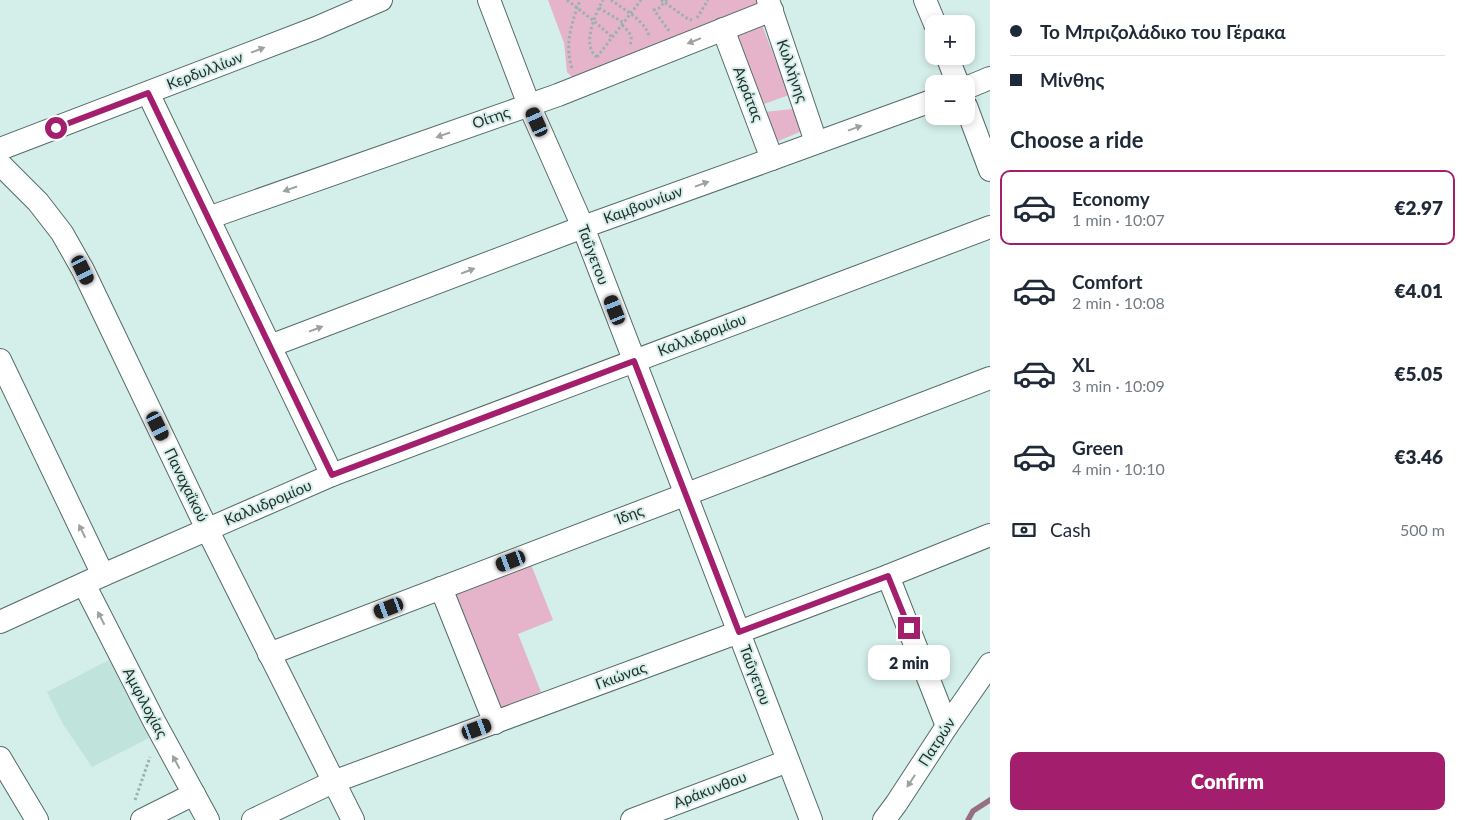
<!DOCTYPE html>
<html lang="en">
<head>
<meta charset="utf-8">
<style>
  :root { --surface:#fff; --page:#f2f2f3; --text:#1f2937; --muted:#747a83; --line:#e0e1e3; --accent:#a31f6d }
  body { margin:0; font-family:Lato,sans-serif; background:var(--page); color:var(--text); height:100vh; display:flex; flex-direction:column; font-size:19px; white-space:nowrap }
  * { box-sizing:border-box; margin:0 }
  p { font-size:16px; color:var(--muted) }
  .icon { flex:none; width:28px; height:28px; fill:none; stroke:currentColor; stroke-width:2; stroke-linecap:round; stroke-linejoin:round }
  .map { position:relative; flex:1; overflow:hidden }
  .drawer { display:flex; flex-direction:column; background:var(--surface); width:475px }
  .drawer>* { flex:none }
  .guide { display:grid; align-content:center; height:110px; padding:0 20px; background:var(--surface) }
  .controls { position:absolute; left:925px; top:15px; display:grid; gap:10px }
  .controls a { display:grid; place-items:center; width:50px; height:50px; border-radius:10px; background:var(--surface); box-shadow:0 2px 8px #0003; font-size:25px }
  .end { position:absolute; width:22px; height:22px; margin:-11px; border:6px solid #a31f6d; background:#fff; box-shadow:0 0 0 2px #fff }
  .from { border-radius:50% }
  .bubble { position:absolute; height:35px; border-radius:10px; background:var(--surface); box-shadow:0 2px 8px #0003; font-size:16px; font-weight:800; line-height:35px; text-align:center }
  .car { position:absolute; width:15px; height:30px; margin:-15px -8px; border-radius:6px; box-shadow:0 0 4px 1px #0007; background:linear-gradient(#222 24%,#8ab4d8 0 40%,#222 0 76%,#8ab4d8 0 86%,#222 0) }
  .guide b { display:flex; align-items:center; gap:18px; height:48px; font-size:19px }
  .guide b+b { border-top:1px solid var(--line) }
  .guide i { width:12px; height:12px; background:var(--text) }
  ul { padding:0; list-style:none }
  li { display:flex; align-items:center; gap:15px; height:75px; margin:0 10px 8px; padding:0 10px; border:2px solid transparent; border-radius:10px }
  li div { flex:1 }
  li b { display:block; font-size:19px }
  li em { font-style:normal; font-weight:800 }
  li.on { border-color:var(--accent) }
  li>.icon { width:45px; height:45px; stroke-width:1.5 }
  h2 { padding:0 20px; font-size:22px; line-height:60px }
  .pay { display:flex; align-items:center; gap:12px; height:55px; padding:0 20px; font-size:19px }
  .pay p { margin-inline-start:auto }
  .cta { display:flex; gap:10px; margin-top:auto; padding:10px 20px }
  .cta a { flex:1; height:58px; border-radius:10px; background:var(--accent); color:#fff; font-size:20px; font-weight:800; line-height:58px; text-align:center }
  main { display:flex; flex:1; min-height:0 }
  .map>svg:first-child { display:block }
  .built { fill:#c0e3dc }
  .green { fill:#e5b4ca }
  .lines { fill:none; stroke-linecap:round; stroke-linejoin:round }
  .stream { stroke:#966f82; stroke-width:5.5 }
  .street-casing { stroke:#546c67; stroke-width:24 }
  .path { stroke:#9cb1ad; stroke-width:3; stroke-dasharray:2.5 2.5; stroke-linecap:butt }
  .street { stroke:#fff; stroke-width:22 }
  .oneway { fill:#9da1a0 }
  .route { stroke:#a31f6d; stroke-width:6 }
  .labels { text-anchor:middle; stroke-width:4; stroke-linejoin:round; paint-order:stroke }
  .street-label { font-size:15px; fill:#252f2d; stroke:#d4eee9 }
</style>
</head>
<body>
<main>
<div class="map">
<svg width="990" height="820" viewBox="0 0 990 820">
  <rect width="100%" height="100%" fill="#d4eee9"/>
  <!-- built -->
  <polygon class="built" points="109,660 149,738 92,767 63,724 47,692"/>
  <!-- green -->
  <g class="green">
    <polygon points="548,0 762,0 762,5 574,79 567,72 564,43"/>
    <polygon points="762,25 789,95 761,105 735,36"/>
    <polygon points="793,109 802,131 776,142 764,112"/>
    <polygon points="530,562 553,620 518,634 541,692 495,711 449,594"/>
  </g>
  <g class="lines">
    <!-- stream -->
    <polyline class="stream" points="968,820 973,811 990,800"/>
    <!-- street casing -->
    <g class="street-casing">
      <g id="street">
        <polyline points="489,0 529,105 583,227 811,820"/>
        <polyline points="768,0 816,142"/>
        <polyline points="925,0 935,24"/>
        <polyline points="723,29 772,159"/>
        <polyline points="947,56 958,84"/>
        <polyline points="966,88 990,78"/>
        <polyline points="148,93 332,475"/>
        <polyline points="966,106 990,170"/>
        <polyline points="0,149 316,28 381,0"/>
        <polyline points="0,164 38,202 62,233 83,270 207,529 353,820"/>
        <polyline points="208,218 558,95 772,10"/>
        <polyline points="270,346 583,227 772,159 934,100"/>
        <polyline points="0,360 103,575"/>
        <polyline points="888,576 947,726"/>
        <polyline points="84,584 154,721 208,820"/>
        <polyline points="441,588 495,723"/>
        <polyline points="0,622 103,575 332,475 990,227"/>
        <polyline points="269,654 990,378"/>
        <polyline points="0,758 37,820"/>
        <polyline points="142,820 194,794"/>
        <polyline points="253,820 333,782 739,632 888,576 990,535"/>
        <polyline points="632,820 788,761"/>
        <polyline points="884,820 896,804 947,726 990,664"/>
      </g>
    </g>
    <!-- path -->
    <g class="path">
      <polyline points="567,0 594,21 612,37"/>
      <path d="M611,0C623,9 648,22 649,38"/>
      <polyline points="661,0 688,19 692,20"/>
      <polyline points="667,0 659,8 654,10 669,31"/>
      <polyline points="599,8 624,23"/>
      <polyline points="697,18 708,0"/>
      <path d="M622,25C628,31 634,36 630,45"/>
      <path d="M597,57C581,46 595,14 603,0"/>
      <polyline points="597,57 641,0"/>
      <path d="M572,68C564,44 572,22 580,0"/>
      <polyline points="135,800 150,757"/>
    </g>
    <!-- street -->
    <use href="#street" class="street"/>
  </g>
  <!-- one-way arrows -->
  <defs><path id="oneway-solid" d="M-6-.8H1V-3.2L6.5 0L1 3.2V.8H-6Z" transform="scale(1.25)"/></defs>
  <g class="oneway">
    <use href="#oneway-solid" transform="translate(694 41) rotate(158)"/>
    <use href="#oneway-solid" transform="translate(258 50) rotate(-21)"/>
    <use href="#oneway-solid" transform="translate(855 128) rotate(-20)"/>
    <use href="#oneway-solid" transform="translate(443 135) rotate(161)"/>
    <use href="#oneway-solid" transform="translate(702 184) rotate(-20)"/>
    <use href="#oneway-solid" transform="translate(290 189) rotate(161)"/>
    <use href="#oneway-solid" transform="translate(468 271) rotate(-21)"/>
    <use href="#oneway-solid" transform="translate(316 329) rotate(-21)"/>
    <use href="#oneway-solid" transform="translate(82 531) rotate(-116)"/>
    <use href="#oneway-solid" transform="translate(101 618) rotate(-117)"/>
    <use href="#oneway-solid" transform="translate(176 762) rotate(-118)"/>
    <use href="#oneway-solid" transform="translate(911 781) rotate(123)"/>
  </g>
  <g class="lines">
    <!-- route -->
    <polyline class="route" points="56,128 148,93 332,475 634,361 739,632 888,576 909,628"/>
  </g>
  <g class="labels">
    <!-- street labels -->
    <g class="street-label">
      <text transform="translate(205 71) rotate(-21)" y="5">Κερδυλλίων</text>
      <text transform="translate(792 71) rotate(71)" y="5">Κυλλήνης</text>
      <text transform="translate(748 94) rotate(69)" y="5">Ακράτας</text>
      <text transform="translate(491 118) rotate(-19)" y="5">Οίτης</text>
      <text transform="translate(643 205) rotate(-20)" y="5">Καμβουνίων</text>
      <text transform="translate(593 255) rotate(69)" y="5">Ταΰγετου</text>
      <text transform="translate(702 335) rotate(-21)" y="5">Καλλιδρομίου</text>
      <text transform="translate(186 485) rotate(64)" y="5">Παναχαΐκού</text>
      <text transform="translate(268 503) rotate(-23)" y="5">Καλλιδρομίου</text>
      <text transform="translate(630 515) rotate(-21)" y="5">Ίδης</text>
      <text transform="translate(755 675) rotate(69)" y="5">Ταΰγετου</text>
      <text transform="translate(621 676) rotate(-20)" y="5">Γκιώνας</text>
      <text transform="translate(145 703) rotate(62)" y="5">Αμφιλοχίας</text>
      <text transform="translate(937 742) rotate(-57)" y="5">Πατρών</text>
      <text transform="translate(710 790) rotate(-21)" y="5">Αράκυνθου</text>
    </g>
  </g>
</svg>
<div class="controls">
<a>+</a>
<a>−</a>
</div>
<i class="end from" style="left:56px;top:128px"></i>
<i class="end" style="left:909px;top:628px"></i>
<div class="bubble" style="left:868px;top:645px;width:82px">2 min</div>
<i class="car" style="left:537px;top:122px;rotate:336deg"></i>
<i class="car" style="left:83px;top:270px;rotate:154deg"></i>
<i class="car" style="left:615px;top:310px;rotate:339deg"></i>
<i class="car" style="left:158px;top:426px;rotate:154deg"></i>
<i class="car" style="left:511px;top:561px;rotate:249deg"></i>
<i class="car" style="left:389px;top:608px;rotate:249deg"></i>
<i class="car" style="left:477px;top:729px;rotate:70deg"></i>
</div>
<section class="drawer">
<div class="guide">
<b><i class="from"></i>Το Μπριζολάδικο του Γέρακα</b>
<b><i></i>Μίνθης</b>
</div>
<h2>Choose a ride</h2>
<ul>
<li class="on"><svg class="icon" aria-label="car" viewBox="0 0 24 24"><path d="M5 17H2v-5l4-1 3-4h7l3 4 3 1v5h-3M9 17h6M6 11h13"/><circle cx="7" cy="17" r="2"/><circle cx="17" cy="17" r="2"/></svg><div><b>Economy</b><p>1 min · 10:07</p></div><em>€2.97</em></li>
<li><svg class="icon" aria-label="car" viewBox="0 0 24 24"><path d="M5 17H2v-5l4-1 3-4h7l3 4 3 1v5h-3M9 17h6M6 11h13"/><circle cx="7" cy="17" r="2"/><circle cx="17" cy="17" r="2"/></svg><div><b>Comfort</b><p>2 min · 10:08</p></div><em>€4.01</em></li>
<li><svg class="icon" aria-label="car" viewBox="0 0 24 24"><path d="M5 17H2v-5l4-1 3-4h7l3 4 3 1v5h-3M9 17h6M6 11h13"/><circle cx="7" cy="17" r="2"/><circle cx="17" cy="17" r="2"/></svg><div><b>XL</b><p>3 min · 10:09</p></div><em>€5.05</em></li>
<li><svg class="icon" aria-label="car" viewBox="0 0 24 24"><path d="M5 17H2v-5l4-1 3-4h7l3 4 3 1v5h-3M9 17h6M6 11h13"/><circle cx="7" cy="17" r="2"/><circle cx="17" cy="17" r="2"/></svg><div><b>Green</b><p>4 min · 10:10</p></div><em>€3.46</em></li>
</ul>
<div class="pay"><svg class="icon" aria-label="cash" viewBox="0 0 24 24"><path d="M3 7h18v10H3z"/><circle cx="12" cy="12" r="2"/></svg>Cash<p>500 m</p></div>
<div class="cta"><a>Confirm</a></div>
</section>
</main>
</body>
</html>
